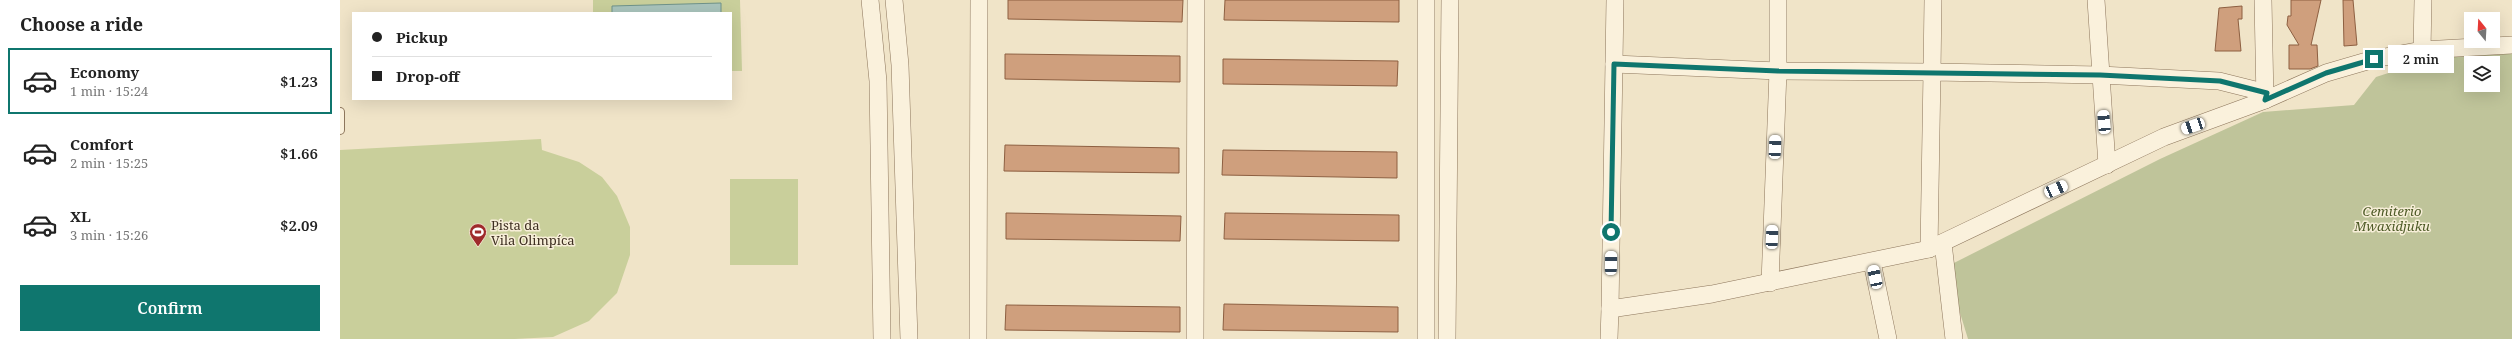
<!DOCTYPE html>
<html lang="en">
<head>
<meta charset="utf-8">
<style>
  :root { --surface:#fff; --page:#f6f6f6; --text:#222; --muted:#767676; --line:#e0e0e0; --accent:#0f766e }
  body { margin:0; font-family:"Noto Serif",serif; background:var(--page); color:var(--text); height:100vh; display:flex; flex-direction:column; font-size:15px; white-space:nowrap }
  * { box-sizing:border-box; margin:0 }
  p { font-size:13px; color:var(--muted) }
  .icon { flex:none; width:22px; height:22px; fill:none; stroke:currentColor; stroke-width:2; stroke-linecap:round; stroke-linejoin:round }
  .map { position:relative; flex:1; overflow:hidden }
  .details { display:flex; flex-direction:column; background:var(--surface); width:340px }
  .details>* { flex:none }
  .top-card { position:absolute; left:12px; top:12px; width:380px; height:88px; border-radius:0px; box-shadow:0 4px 16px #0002; display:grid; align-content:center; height:88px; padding:0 20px; background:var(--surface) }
  .needle { width:26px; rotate:342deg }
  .controls { position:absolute; left:2124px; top:12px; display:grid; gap:8px }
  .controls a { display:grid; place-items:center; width:36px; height:36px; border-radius:0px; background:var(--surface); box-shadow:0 4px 16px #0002; font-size:20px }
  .end { position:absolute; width:18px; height:18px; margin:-9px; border:5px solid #0f766e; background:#fff; box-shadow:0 0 0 2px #fff }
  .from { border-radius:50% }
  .bubble { position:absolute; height:28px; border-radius:0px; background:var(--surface); box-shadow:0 4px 16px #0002; font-size:13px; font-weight:600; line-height:28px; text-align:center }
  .car { position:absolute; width:12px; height:24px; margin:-12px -6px; border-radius:5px; box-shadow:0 0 3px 1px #0007; background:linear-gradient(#fff 24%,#345 0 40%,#fff 0 76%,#345 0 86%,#fff 0) }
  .top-card b { display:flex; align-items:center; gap:14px; height:38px; font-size:15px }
  .top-card b+b { border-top:1px solid var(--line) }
  .top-card i { width:10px; height:10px; background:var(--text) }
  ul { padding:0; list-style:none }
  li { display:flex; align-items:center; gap:12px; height:66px; margin:0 8px 6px; padding:0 12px; border:2px solid transparent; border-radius:0px }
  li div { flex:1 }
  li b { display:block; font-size:15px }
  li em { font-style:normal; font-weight:600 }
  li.current { border-color:var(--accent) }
  li>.icon { width:36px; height:36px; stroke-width:1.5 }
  h2 { padding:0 20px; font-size:18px; line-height:48px }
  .action { display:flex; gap:8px; margin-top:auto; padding:8px 20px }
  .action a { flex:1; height:46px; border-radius:0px; background:var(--accent); color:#fff; font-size:16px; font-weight:600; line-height:46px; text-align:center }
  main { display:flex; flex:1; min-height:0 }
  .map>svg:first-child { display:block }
  .green { fill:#c9cf9b }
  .cemetery { fill:#bfc49a; fill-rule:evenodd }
  .water { fill:#a9c4bc; stroke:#6f938a }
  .building { fill:#cf9f7d; stroke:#8d5f41 }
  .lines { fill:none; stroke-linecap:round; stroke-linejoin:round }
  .service-casing { stroke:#8d765c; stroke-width:10 }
  .minor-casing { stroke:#8d765c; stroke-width:18 }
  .service { stroke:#faf1dc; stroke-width:8 }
  .minor { stroke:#faf1dc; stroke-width:17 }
  .route { stroke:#0f766e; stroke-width:5 }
  .labels { text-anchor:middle; stroke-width:3; stroke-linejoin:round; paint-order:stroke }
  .park-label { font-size:13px; font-style:italic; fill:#4d5a26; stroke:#f7eed8 }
  .poi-label { font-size:13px; fill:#3d2e20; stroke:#f7eed8; text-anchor:start }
</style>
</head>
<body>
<main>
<section class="details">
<h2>Choose a ride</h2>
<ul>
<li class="current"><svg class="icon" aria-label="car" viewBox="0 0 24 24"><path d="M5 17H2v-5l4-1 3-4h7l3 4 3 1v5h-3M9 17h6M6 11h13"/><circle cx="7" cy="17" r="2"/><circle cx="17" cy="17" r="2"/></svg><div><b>Economy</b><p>1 min · 15:24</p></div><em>$1.23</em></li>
<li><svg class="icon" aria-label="car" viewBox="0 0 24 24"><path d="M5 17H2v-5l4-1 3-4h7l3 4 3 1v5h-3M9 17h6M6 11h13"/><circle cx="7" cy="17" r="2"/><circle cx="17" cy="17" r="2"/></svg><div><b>Comfort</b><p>2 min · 15:25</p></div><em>$1.66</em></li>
<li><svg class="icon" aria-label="car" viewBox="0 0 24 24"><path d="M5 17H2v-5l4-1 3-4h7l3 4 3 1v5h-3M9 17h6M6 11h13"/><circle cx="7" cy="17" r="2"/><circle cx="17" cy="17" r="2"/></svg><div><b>XL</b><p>3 min · 15:26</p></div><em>$2.09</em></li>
</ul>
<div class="action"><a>Confirm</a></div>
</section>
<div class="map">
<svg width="2172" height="339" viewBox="0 0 2172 339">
  <rect width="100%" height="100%" fill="#f0e4c8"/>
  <!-- green -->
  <g class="green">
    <polygon points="253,0 400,0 402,71 391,71 391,13 253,13"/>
    <polygon points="201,139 202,150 239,162 262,177 277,196 290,227 290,255 277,293 249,321 213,337 175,339 0,339 0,150"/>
    <rect x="390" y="179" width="68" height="86"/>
  </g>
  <!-- cemetery -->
  <path class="cemetery" d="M2172,49V339H1628L1606,267L1820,159L1923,112L2014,105L2036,77L2098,57ZM2131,63H2153V85H2131Z"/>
  <!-- water -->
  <polygon class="water" points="381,3 381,13 272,13 272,6"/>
  <!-- building -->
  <g class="building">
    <polygon points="668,0 843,0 842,22 668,19"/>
    <polygon points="885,0 1059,0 1059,22 884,20"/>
    <polygon points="1951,0 1981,0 1971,45 1977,45 1978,66 1970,69 1949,69 1949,45 1959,45 1947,25 1948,16 1951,16"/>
    <polygon points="2003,0 2013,0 2017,45 2004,46"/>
    <polygon points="1902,6 1902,19 1898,19 1901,51 1875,51 1879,8"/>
    <polygon points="665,54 840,56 840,82 665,79"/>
    <polygon points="883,59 1058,61 1057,86 883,84"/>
    <polygon points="665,145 839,148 839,173 664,171"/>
    <polygon points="883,150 1057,152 1057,178 882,175"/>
    <polygon points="666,213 841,216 840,241 666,239"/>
    <polygon points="885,213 1059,215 1059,241 884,239"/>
    <polygon points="884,304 1058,307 1058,332 883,330"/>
    <polygon points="666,305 840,307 840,332 665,330"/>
  </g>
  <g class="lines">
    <!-- service casing -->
    <g class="service-casing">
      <polyline id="service" points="0,112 0,130"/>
    </g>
    <!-- minor casing -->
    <g class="minor-casing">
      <g id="minor">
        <polyline points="530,0 538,81 542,339"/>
        <polyline points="554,0 560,65 569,339"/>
        <polyline points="1756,0 1767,165"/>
        <polyline points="1923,0 1925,100"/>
        <polyline points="2082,50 2083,0"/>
        <polyline points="1274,64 1438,71 1592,72 1593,0"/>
        <polyline points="1603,243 1614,339"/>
        <polyline points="1589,249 1592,72 1760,75 1879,81 1927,93"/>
        <polyline points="1532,262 1548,339"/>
        <polyline points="1430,283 1438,71 1438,0"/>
        <polyline points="1270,309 1275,0"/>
        <polyline points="638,339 639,0"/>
        <polyline points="855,339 856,0"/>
        <polyline points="1086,339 1086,0"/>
        <polyline points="1107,339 1110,0"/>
        <polyline points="1269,339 1270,309 1372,294 1589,249 1824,137 1925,100 1986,73 2034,59 2082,50 2172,45"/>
      </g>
    </g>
    <!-- service -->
    <use href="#service" class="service"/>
    <!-- minor -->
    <use href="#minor" class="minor"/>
  </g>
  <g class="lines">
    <!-- route -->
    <polyline class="route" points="1271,232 1274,64 1438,71 1760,75 1880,81 1927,93 1925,100 1986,73 2034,59"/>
  </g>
  <!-- icons -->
  <defs>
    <g id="stadium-pin" transform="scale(0.9)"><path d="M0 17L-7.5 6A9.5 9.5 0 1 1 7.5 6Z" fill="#9e2a2b" stroke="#f7eed8"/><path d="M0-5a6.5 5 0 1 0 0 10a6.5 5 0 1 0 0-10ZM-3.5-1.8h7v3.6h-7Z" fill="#fff"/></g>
  </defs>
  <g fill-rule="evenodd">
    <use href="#stadium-pin" x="138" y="232"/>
  </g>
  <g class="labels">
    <!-- park labels -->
    <g class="park-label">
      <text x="2052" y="216">Cemiterio<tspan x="2052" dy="15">Mwaxidjuku</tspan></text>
    </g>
    <!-- poi labels -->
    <g class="poi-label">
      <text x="151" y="230">Pista da<tspan x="151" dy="15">Vila Olimpíca</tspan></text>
    </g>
  </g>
</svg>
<div class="controls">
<a><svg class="needle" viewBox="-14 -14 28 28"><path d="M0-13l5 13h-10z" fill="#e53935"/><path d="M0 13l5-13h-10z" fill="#767676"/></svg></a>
<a><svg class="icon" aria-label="layers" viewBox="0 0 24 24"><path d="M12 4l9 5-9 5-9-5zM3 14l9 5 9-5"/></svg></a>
</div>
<i class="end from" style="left:1271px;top:232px"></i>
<i class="end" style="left:2034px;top:59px"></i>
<div class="bubble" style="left:2048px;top:45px;width:66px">2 min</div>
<i class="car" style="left:1764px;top:122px;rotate:355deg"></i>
<i class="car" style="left:1853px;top:126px;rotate:251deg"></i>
<i class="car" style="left:1435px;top:147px;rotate:2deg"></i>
<i class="car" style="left:1716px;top:189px;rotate:66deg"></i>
<i class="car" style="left:1432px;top:237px;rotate:2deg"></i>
<i class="car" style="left:1271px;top:263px;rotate:1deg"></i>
<i class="car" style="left:1535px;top:277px;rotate:348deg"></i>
<div class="top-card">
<b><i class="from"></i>Pickup</b>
<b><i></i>Drop-off</b>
</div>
</div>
</main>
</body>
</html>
